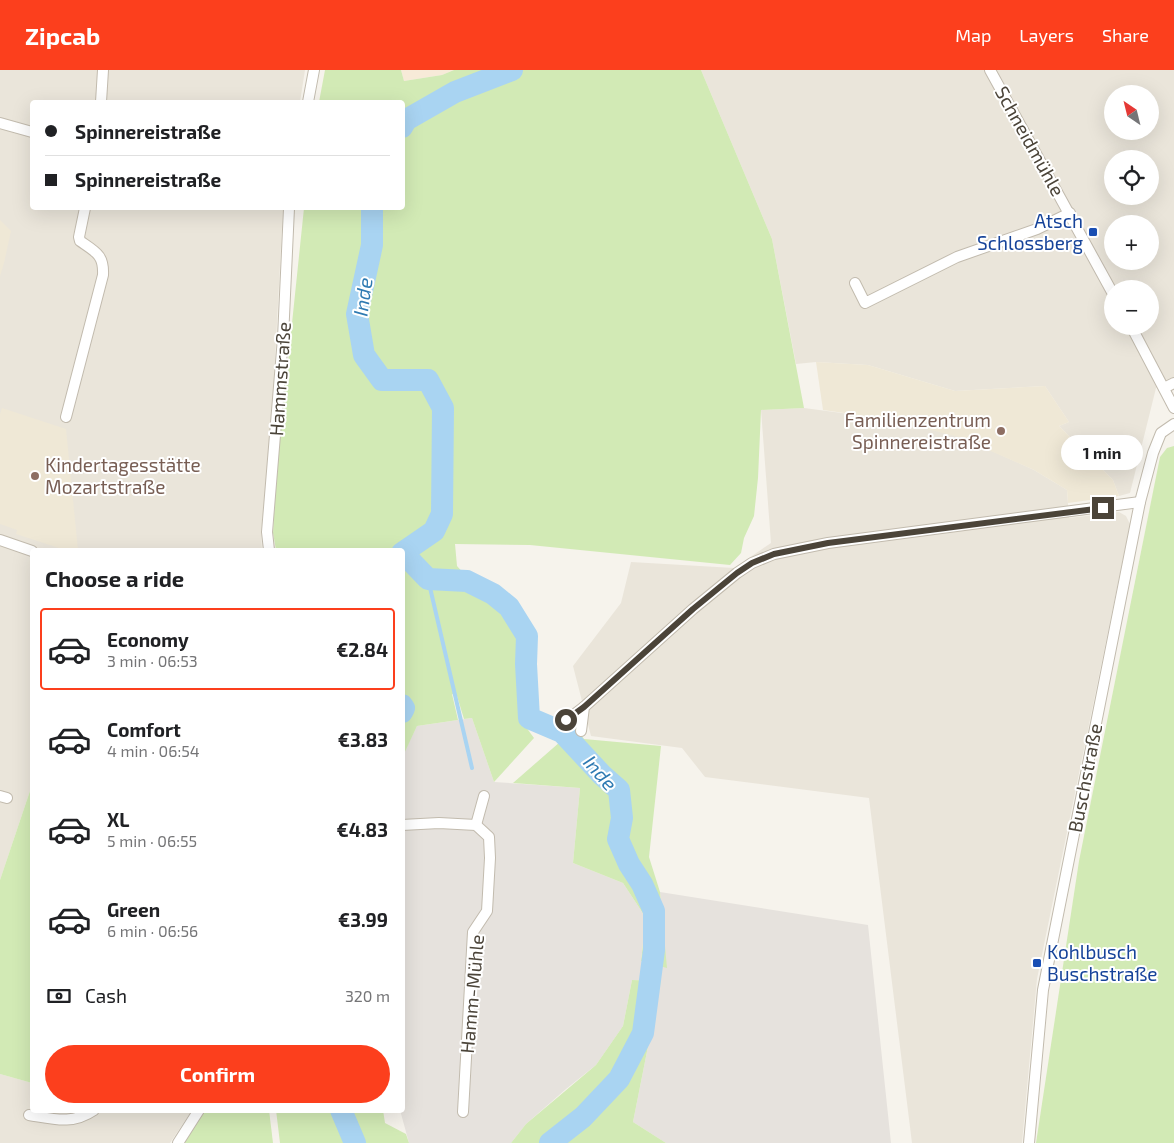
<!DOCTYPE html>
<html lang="en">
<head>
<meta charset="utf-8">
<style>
  :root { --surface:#fff; --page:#f2f2f2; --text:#202124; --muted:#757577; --line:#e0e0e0; --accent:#fc3f1d }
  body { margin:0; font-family:"Exo 2",sans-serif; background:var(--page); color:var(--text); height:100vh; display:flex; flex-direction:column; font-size:19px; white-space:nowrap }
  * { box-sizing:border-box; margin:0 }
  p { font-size:16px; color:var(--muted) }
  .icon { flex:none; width:28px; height:28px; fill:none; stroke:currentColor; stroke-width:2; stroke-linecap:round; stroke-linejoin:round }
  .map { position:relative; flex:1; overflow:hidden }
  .side { position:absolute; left:30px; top:478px; width:375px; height:565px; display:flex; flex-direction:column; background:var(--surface); border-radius:5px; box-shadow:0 5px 20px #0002 }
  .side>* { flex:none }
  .hud { position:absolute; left:30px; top:30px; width:375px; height:110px; border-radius:5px; box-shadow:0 5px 20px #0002; display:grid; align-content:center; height:110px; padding:0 15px; background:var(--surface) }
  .needle { width:32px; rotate:325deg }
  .tools { position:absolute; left:1104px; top:15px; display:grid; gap:10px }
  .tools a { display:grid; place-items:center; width:55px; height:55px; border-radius:50%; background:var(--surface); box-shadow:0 5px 20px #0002; font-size:25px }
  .end { position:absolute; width:22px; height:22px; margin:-11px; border:6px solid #4b4439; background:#fff; box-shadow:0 0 0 2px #fff }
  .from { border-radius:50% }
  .bubble { position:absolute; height:35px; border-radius:18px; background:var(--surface); box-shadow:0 5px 20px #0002; font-size:16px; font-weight:700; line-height:35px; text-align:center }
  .hud b { display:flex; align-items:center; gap:18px; height:48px; font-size:19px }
  .hud b+b { border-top:1px solid var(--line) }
  .hud i { width:12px; height:12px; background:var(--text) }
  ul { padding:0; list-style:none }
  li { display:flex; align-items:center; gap:15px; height:82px; margin:0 10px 8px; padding:0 5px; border:2px solid transparent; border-radius:5px }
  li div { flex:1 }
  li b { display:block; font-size:19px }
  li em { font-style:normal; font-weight:700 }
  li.selected { border-color:var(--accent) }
  li>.icon { width:45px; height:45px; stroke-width:1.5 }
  h2 { padding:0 15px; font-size:22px; line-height:60px }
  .pay { display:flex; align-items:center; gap:12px; height:55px; padding:0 15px; font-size:19px }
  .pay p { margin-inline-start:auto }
  .button { display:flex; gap:10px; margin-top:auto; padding:10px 15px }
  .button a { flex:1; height:58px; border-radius:30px; background:var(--accent); color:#fff; font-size:20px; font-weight:700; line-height:58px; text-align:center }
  header { display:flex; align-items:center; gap:30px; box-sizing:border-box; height:70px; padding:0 25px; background:var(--accent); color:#fff }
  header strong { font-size:24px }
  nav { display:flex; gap:28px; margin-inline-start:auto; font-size:18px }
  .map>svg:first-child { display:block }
  .residential { fill:#eae5da; fill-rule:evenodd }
  .commercial { fill:#f7ead8 }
  .industrial { fill:#e6e2dd }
  .education { fill:#efe8d6 }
  .green { fill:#d2eab5 }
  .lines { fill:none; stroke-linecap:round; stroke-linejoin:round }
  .stream { stroke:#a9d4f2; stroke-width:4 }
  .river { stroke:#a9d4f2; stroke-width:22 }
  .street-casing { stroke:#c2bbae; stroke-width:12 }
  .street { stroke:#fff; stroke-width:10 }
  .route { stroke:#4b4439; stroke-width:6 }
  .transit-dot { fill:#1a4fb4; stroke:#fff; stroke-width:2 }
  .education-dot { fill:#8d6e63; stroke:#fff; stroke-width:2 }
  .labels { text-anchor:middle; stroke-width:4; stroke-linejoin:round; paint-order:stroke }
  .street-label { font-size:19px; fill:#4b4439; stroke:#fff }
  .transit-label { font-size:19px; fill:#164399; stroke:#fff; text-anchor:end }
  .education-label { font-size:19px; fill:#785e54; stroke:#fff; text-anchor:end }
  .water-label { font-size:20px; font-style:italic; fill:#2e7ab2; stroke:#fff }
</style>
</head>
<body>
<header>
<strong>Zipcab</strong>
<nav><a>Map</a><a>Layers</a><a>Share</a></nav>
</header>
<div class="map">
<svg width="1174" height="1073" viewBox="0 0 1174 1073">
  <rect width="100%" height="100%" fill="#f6f3ec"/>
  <!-- residential -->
  <g class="residential">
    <polygon points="0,0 305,0 300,32 32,32 32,138 283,138 271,366 261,463 262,480 32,480 32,715 0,810"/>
    <path d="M701,0H1174V308L1156,318L1130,423L1119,426L1113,410L1059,356L1069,352L1045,316L955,321L868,295L816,292L796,294L772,169ZM1112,24H1150V61H1112ZM1112,89H1150V126H1112ZM1112,154H1150V191H1112ZM1112,219H1150V256H1112Z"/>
    <polygon points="804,338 887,349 959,366 1034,400 1067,420 1069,448 1119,442 1126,446 1130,454 1037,909 1022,1073 912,1073 869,728 705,707 682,678 591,666 573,596 621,533 631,492 734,498 771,473 761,340"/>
    <polygon points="0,1004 32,1013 32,1040 192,1040 170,1073 0,1073"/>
  </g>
  <!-- commercial -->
  <polygon class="commercial" points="401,0 454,0 442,5 404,11"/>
  <!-- industrial -->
  <polygon class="industrial" points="472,648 494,712 580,718 573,793 623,813 646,848 641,891 666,897 660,822 868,855 891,1073 666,1073 633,1052 661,911 632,910 623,956 596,995 566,1019 526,1054 511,1073 409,1073 400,1040 402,1040 402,686 417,656"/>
  <!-- education -->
  <g class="education">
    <polygon points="0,150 11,161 4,193 0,206"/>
    <polygon points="816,292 868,295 955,321 1045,316 1069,352 1059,356 1113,410 1119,426 1068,433 1067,420 1034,400 959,367 887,349 823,340"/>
    <polygon points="2,338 66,359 78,480 65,480 16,464 17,460 0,454 0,344"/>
  </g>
  <!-- green -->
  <g class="green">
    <polygon points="325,0 401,0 404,11 442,5 454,0 701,0 772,169 804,338 761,340 758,408 754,446 744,468 741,483 730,495 530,475 455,474 457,496 466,506 462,513 482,522 505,540 524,567 523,653 534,668 494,712 472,648 464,649 457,626 452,624 458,650 417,656 403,686 402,480 276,480 273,463 276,407 304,138 402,138 402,32 319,32"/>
    <polygon points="1174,376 1174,1073 1036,1073 1079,791 1160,387 1167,378"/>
    <polygon points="576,658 584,669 661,676 649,787 660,822 667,898 641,891 646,848 623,813 573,793 580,718 513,713"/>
    <polygon points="32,715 32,1013 0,1004 0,810"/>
    <polygon points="632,910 661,911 633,1052 666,1073 511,1073 526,1054 596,995 623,956"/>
    <polygon points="205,1040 269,1040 273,1073 183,1073"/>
    <polygon points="276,1040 383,1040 385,1053 406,1064 409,1073 280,1073"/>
  </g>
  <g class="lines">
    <!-- stream -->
    <polyline class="stream" points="428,509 472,698"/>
    <!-- river -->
    <g class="river">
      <polyline points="402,57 406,50 455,22 512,0"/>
      <polyline points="372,138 372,175 357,244 364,285 382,310 428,310 443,338 442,444 434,461 402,483"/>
      <polyline points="403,483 428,509 467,511 493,524 509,537 527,566 526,594 529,648 562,662 602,705 619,720 622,748 618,769 629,794 642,814 654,841 654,880 643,963 619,1009 583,1047 550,1073"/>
      <polyline points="402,635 404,638 402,642"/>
      <polyline points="341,1040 355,1073"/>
    </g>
    <!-- street casing -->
    <g class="street-casing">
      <g id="street">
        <polyline points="990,0 1112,222"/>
        <polyline points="101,32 103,0"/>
        <polyline points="308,32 314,0"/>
        <polyline points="0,53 32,62"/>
        <polyline points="855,213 865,233 957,187 1037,159 1070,143"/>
        <polyline points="1131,256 1174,338"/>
        <polyline points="1164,318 1174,313"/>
        <path d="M66,347L103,205C104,185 96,182 80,171L79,167L85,138"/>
        <polyline points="0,470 32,481"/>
        <polyline points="269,480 267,462 283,268 289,138"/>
        <polyline points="567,650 584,637"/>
        <polyline points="581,661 584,637 693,539 737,503 752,493 774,484 828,473 1140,432"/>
        <polyline points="0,726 7,728"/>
        <polyline points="402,755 439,753 476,755 489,767 490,788 487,841 473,862 463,1042"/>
        <polyline points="476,755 484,726"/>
        <path d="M29,1045C54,1049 72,1055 94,1040"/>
        <polyline points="178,1073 199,1040"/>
        <polyline points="1029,1073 1043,920 1140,432 1153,383 1161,363 1174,354"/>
      </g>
    </g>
    <!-- street -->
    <use href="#street" class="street"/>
  </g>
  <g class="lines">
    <!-- route -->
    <polyline class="route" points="566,650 584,637 693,539 737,503 752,493 774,484 828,473 1103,438"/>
  </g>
  <!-- markers -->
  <g class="transit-dot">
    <rect x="1088" y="157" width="10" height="10" rx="2.5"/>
    <rect x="1032" y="888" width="10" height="10" rx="2.5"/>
  </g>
  <g class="education-dot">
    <circle cx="1001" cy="361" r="5"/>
    <circle cx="35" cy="406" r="5"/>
  </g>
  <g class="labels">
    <!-- street labels -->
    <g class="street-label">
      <text transform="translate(1030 71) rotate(61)" y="7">Schneidmühle</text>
      <text transform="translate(280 309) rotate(-86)" y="7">Hammstraße</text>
      <text transform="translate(1085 708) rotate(-79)" y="7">Buschstraße</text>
      <text transform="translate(472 924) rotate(-85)" y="7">Hamm-Mühle</text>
    </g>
    <!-- transit labels -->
    <g class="transit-label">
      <text x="1083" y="158">Atsch<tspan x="1083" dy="22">Schlossberg</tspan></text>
      <text x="1047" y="889" text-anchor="start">Kohlbusch<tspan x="1047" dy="22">Buschstraße</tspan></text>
    </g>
    <!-- education labels -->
    <g class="education-label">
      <text x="991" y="357">Familienzentrum<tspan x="991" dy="22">Spinnereistraße</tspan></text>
      <text x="45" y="402" text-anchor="start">Kindertagesstätte<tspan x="45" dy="22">Mozartstraße</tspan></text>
    </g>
    <!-- water labels -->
    <g class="water-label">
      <text transform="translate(363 227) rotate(-82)" y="7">Inde</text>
      <text transform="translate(600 703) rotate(49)" y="7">Inde</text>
    </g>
  </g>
</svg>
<div class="tools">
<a><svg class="needle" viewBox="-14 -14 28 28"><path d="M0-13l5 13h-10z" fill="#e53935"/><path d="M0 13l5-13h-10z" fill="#757577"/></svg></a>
<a><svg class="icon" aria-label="locate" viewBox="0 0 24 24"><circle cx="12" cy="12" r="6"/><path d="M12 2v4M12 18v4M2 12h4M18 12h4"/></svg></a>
<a>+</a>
<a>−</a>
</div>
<i class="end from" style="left:566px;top:650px"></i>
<i class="end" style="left:1103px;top:438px"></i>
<div class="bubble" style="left:1061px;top:365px;width:82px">1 min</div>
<div class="hud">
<b><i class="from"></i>Spinnereistraße</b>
<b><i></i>Spinnereistraße</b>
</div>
<section class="side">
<h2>Choose a ride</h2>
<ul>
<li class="selected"><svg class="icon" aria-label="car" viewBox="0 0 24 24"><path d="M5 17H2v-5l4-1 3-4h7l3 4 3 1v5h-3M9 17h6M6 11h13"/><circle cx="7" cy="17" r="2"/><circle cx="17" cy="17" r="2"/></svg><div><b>Economy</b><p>3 min · 06:53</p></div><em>€2.84</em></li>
<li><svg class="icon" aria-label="car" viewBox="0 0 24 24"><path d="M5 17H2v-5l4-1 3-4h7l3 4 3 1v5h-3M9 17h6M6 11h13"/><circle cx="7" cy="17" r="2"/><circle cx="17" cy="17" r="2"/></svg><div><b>Comfort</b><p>4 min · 06:54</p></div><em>€3.83</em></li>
<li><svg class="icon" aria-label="car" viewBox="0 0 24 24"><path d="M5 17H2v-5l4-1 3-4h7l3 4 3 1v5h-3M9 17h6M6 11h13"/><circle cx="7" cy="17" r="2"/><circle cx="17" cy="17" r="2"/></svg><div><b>XL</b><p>5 min · 06:55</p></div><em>€4.83</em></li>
<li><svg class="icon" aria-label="car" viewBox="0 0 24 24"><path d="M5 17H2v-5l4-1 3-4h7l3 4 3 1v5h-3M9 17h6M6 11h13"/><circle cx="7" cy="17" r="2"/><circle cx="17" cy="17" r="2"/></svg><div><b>Green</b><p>6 min · 06:56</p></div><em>€3.99</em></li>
</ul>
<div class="pay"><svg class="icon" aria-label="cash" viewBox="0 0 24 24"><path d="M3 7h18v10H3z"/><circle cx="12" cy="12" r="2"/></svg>Cash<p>320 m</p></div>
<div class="button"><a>Confirm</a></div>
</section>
</div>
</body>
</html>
